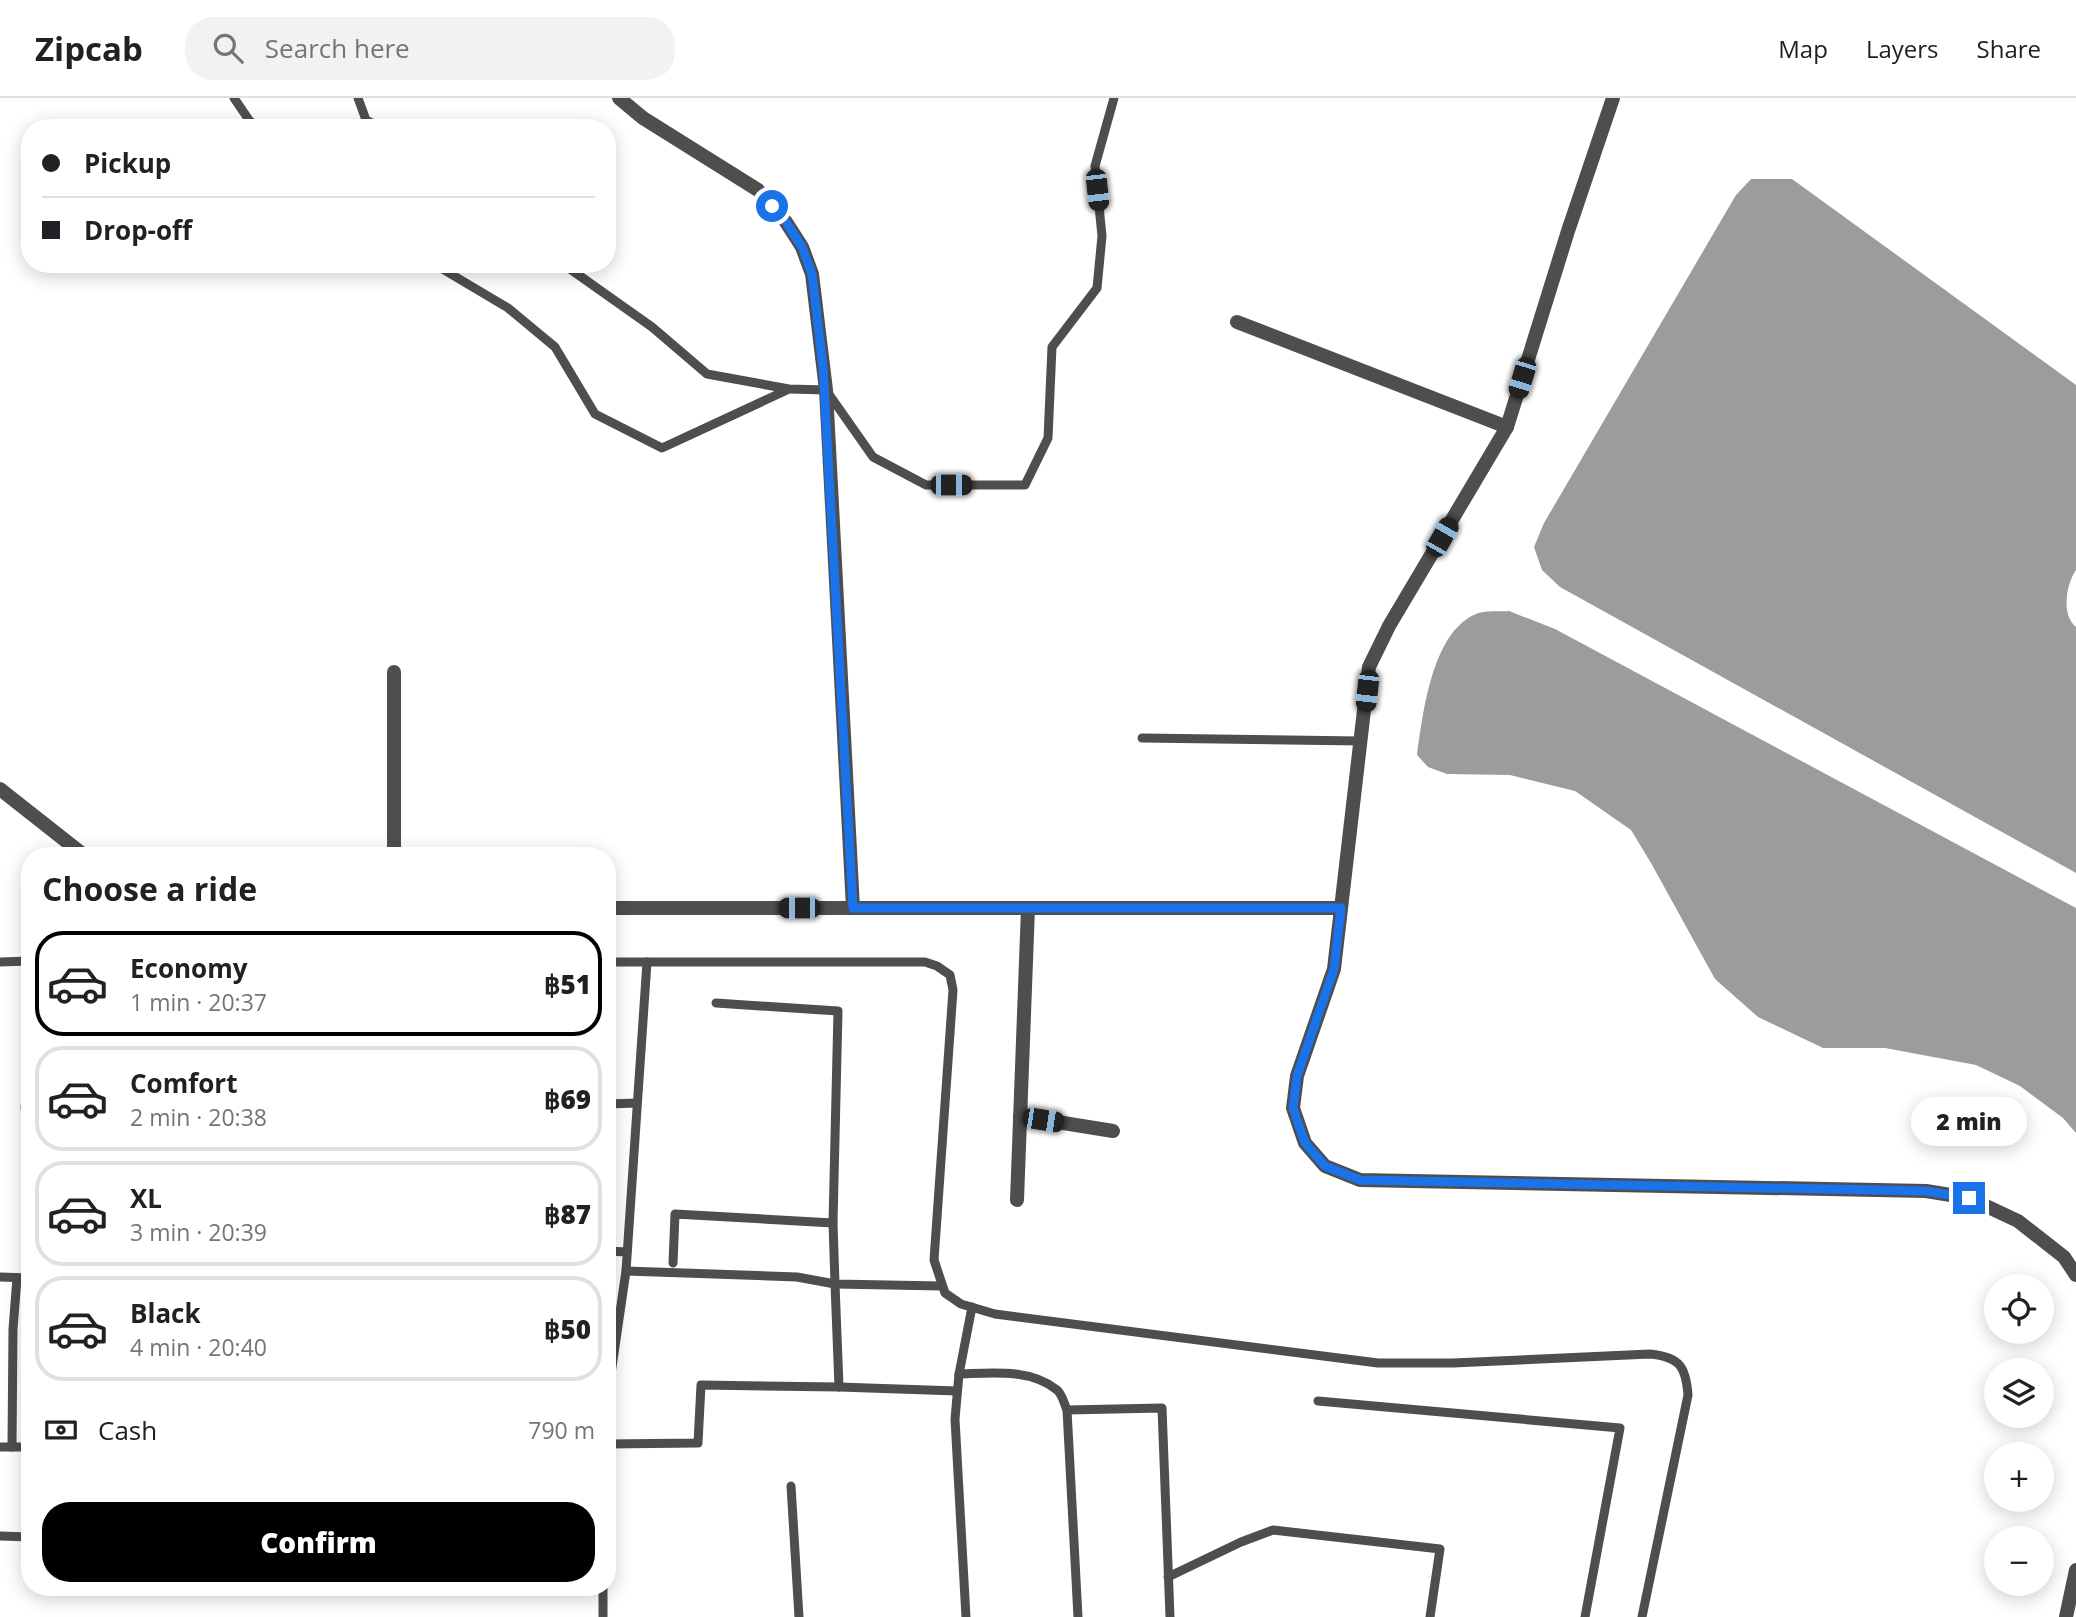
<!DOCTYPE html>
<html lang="en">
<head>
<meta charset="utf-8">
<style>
  :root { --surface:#fff; --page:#f2f2f2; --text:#202124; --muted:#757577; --line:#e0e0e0; --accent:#000 }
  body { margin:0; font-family:"Open Sans",sans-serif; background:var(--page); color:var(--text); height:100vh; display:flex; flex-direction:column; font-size:26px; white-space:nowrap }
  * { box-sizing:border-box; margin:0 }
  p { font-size:23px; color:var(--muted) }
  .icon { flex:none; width:38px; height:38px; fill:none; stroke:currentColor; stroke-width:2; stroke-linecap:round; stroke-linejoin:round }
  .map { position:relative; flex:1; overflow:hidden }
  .side { position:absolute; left:21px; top:749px; width:595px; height:749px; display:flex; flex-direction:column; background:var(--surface); border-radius:28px; box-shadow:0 4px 18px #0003 }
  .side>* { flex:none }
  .guide { position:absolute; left:21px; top:21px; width:595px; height:154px; border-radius:28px; box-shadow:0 4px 18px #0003; display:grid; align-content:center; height:154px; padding:0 21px; background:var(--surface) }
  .controls { position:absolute; left:1984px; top:1176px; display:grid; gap:14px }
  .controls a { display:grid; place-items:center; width:70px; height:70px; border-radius:50%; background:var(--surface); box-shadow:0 4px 18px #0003; font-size:35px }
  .end { position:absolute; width:32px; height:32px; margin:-16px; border:9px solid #1a73e8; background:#fff; box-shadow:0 0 0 4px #fff }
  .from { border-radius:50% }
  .bubble { position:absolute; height:49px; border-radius:24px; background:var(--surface); box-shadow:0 4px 18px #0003; font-size:23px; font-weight:800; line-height:49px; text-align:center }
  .car { position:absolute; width:21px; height:42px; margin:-21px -10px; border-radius:9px; box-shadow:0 0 5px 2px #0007; background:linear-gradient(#222 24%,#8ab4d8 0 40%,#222 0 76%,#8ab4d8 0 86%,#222 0) }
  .guide b { display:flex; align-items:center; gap:24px; height:66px; font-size:26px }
  .guide b+b { border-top:2px solid var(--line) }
  .guide i { width:18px; height:18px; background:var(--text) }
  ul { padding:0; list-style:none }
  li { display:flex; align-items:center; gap:21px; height:105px; margin:0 14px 10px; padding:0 7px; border:4px solid var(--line); border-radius:28px }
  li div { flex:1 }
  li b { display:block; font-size:26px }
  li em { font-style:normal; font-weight:800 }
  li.current { border-color:var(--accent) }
  li>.icon { width:63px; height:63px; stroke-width:1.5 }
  h2 { padding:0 21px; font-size:32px; line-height:84px }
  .pay { display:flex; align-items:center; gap:18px; height:77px; padding:0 21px; font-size:26px }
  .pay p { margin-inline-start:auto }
  .button { display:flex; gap:14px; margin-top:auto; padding:14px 21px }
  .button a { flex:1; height:80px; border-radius:28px; background:var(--accent); color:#fff; font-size:28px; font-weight:800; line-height:80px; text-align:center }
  header { display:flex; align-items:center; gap:42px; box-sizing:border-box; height:98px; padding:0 35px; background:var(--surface); border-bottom:2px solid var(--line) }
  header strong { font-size:33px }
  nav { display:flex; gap:38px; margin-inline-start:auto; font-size:24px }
  .search { width:490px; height:63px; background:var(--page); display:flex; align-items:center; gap:18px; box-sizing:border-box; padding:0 24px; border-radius:28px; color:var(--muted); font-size:26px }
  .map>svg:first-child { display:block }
  .water { fill:#9c9c9c }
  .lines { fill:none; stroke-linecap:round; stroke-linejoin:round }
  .service { stroke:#4e4e4e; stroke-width:9 }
  .minor { stroke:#4e4e4e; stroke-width:14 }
  .route { stroke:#1a73e8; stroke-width:9 }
</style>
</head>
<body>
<header>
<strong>Zipcab</strong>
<div class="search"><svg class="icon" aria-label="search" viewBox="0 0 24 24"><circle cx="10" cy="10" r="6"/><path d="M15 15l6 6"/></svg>Search here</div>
<nav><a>Map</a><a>Layers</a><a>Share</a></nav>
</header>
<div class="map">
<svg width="2076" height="1519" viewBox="0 0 2076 1519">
  <rect width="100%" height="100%" fill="#fff"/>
  <!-- water -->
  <g class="water">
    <path d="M1751,81H1792L2076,287V472C2066,486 2061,517 2076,529V775L1560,489L1542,472L1534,449L1544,425L1736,97Z"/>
    <path d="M1509,513L1555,531L2076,810V1035L2063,1020L2020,988L1976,967L1885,950H1823L1758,919L1715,881L1651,765L1631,732L1575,693L1510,677L1447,676L1428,669L1417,657C1423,615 1432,534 1476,516C1485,512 1499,514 1509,513Z"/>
  </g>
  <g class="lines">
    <!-- service -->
    <g class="service">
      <polyline points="234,0 249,22 258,30"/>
      <polyline points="358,0 366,22 382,30"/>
      <polyline points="434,166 508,210 555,249 595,316 662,350 787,292"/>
      <polyline points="563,166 652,229 707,276 789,291 826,292 873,359 926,387 1025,387 1048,340 1052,249 1097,190 1102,138 1095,68 1114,0"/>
      <polyline points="1142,640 1361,643"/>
      <polyline points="0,864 30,863"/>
      <path d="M607,864H925L937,868L950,877L953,892L934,1162L945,1195L961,1206L995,1216L1378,1265H1453L1650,1256C1680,1259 1686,1269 1688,1297L1642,1519"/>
      <polyline points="716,905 838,913 833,1125 835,1186 942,1188"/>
      <polyline points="30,980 25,1009 30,1045"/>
      <polyline points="607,1006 637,1005"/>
      <polyline points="607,1153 627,1154"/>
      <polyline points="673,1165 675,1116 833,1125"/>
      <polyline points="626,1173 797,1179 835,1186 839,1289"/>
      <polyline points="0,1179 30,1180"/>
      <path d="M959,1276C990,1275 1030,1270 1057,1292C1062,1296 1064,1305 1067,1312L1078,1519"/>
      <polyline points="607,1303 626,1173 647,864"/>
      <polyline points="1318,1303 1620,1330 1585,1519"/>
      <polyline points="1067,1312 1162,1310 1170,1519"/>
      <polyline points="607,1346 698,1345 701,1287 839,1289 957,1293"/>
      <polyline points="0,1349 30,1349"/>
      <polyline points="12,1349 13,1231 17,1180"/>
      <polyline points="791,1388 799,1519"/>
      <polyline points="0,1438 30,1439"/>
      <polyline points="1168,1479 1241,1444 1273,1432 1440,1451 1430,1519"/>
      <polyline points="603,1489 603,1519"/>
      <polyline points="966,1519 955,1321 959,1276 972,1209"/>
    </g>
    <!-- minor -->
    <g class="minor">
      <polyline points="619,0 643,20 758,92 786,124 802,149 812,176 826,292 853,810"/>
      <polyline points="1613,0 1568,133 1507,329 1389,528 1369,569 1334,871 1297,978 1293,1010 1305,1045 1325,1068 1360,1082 1926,1093 1969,1100 2018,1123 2064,1159 2076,1177"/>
      <polyline points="1237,224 1507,329"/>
      <polyline points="394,574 394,758"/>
      <polyline points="0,691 85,758"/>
      <polyline points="607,810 1341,810"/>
      <polyline points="1020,1018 1113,1033"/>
      <polyline points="1017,1102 1028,810"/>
      <polyline points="2066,1519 2076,1472"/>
    </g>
  </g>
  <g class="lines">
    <!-- route -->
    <polyline class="route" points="772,108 786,124 802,149 812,176 823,269 853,810 1341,810 1334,871 1297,978 1293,1010 1305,1045 1325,1068 1360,1082 1926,1093 1969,1100"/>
  </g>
</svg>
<div class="controls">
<a><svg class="icon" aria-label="locate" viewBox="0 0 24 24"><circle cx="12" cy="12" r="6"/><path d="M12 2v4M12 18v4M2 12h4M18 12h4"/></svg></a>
<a><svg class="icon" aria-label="layers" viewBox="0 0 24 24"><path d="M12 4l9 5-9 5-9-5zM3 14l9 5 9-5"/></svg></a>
<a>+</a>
<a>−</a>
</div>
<i class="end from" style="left:772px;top:108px"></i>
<i class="end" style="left:1969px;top:1100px"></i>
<div class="bubble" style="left:1911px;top:999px;width:116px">2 min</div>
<i class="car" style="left:1097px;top:92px;rotate:174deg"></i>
<i class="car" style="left:1522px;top:280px;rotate:197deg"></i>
<i class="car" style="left:951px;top:387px;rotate:90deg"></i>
<i class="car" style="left:1442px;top:439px;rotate:30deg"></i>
<i class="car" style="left:1367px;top:593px;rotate:186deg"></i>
<i class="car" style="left:799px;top:810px;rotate:270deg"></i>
<i class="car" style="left:1043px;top:1022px;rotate:99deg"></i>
<div class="guide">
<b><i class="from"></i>Pickup</b>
<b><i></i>Drop-off</b>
</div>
<section class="side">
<h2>Choose a ride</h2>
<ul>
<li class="current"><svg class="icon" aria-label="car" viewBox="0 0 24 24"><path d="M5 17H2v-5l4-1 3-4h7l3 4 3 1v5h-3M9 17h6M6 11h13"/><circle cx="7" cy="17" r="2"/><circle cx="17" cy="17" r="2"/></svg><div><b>Economy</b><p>1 min · 20:37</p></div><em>฿51</em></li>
<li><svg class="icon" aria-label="car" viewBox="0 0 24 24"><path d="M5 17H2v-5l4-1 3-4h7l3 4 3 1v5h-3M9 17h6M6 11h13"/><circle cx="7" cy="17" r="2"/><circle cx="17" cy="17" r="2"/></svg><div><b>Comfort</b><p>2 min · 20:38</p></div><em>฿69</em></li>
<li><svg class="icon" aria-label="car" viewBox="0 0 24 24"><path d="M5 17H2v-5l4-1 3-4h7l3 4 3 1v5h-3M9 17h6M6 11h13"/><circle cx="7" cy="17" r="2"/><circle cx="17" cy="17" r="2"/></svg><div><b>XL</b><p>3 min · 20:39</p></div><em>฿87</em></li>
<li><svg class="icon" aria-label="car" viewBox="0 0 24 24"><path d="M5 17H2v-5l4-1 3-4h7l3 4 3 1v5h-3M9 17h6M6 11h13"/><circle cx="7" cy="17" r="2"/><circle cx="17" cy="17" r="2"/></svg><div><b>Black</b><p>4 min · 20:40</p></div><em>฿50</em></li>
</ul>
<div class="pay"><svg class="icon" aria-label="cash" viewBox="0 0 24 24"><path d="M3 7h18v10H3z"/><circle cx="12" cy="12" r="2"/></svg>Cash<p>790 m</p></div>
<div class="button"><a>Confirm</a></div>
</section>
</div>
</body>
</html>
